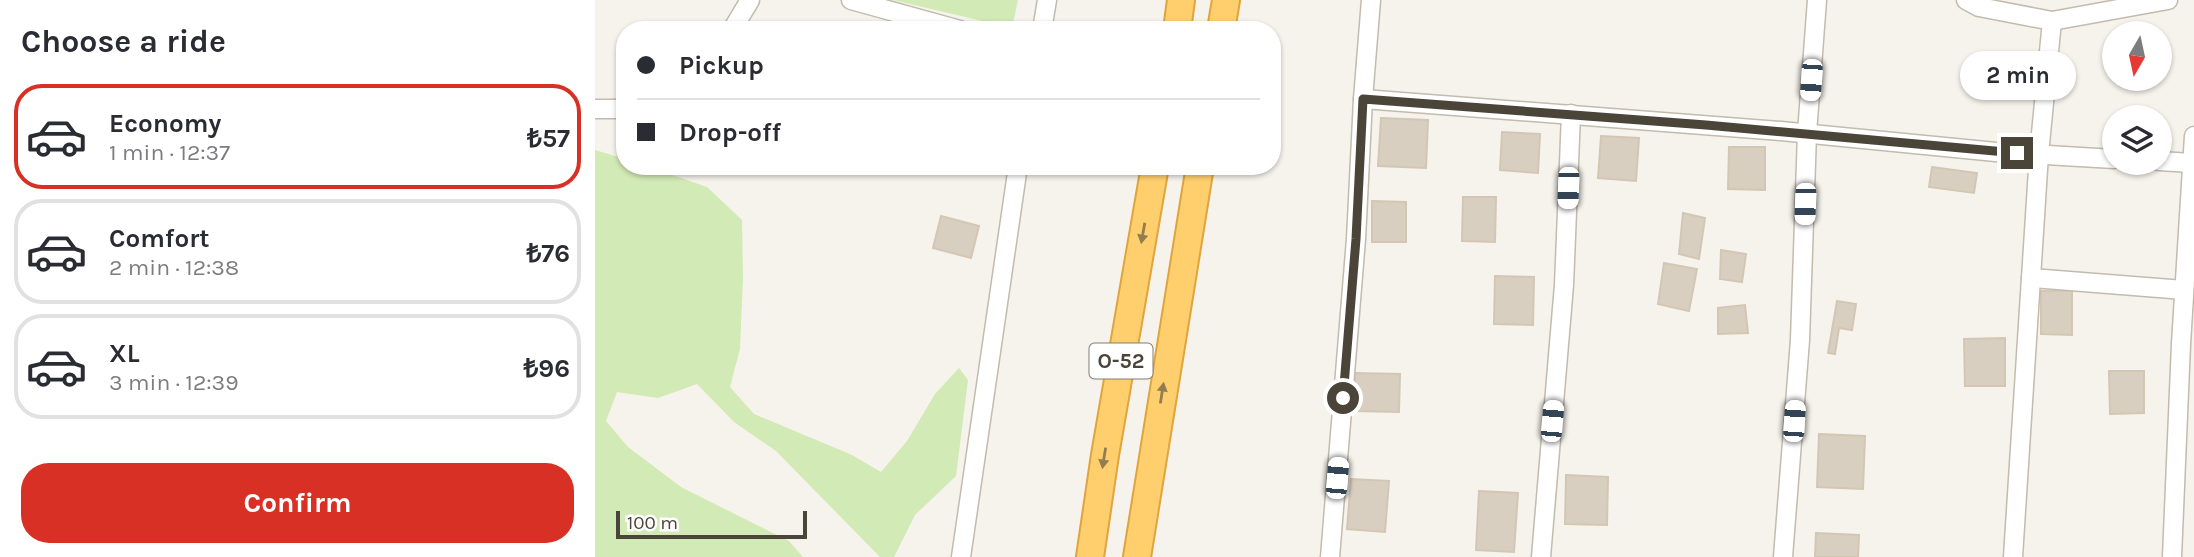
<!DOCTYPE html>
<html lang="en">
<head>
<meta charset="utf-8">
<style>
  :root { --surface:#fff; --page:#f7f7f7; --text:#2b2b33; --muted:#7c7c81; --line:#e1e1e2; --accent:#d93025 }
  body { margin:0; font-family:Karla,sans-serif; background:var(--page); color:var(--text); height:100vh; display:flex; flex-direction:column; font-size:26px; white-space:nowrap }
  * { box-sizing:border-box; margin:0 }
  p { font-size:23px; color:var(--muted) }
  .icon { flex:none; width:38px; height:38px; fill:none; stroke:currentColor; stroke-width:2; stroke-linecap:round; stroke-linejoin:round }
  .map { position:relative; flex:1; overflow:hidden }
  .side { display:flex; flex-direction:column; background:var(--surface); width:595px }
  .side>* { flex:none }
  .hud { position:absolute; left:21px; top:21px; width:665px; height:154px; border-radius:28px; box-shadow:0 2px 5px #0004; display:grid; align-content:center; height:154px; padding:0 21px; background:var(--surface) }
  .needle { width:46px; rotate:189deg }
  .fabs { position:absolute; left:1507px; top:21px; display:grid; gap:14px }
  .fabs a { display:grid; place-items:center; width:70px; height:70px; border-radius:50%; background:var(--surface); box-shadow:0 2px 5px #0004; font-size:35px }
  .scale { position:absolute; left:21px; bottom:18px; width:191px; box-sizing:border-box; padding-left:7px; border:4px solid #4b4439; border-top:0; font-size:19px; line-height:24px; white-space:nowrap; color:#4b4439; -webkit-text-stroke:5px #fff; paint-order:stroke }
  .end { position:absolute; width:32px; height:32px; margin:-16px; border:9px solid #4b4439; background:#fff; box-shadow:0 0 0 4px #fff }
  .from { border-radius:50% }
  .bubble { position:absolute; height:49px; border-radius:24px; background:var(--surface); box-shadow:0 2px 5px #0004; font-size:23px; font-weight:700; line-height:49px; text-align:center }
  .car { position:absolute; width:21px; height:42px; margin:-21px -10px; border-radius:9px; box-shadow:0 0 5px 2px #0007; background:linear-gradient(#fff 24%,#345 0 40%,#fff 0 76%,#345 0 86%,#fff 0) }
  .hud b { display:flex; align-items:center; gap:24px; height:66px; font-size:26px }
  .hud b+b { border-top:2px solid var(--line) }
  .hud i { width:18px; height:18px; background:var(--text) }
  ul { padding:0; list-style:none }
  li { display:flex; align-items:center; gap:21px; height:105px; margin:0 14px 10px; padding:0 7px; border:4px solid var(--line); border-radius:28px }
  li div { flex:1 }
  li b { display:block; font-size:26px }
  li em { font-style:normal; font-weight:700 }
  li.active { border-color:var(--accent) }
  li>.icon { width:63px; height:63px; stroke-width:1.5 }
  h2 { padding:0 21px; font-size:32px; line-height:84px }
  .action { display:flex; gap:14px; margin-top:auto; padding:14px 21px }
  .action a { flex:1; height:80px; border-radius:28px; background:var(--accent); color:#fff; font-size:28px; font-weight:700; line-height:80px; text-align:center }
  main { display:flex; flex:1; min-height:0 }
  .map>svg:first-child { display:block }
  .green { fill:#d2eab5 }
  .building { fill:#d8cfc1; stroke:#d3c7b4; stroke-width:2 }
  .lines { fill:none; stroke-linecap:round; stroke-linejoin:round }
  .minor-casing { stroke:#c2bbae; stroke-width:21 }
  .highway-casing { stroke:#e0a43c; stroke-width:30 }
  .minor { stroke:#fff; stroke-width:18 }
  .highway { stroke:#ffcf6e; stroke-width:26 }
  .oneway { fill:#937c4e }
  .route { stroke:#4b4439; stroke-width:9 }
  .labels { text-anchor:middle; stroke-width:7; stroke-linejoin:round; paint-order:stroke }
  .shield { fill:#fff; stroke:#817c74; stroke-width:2 }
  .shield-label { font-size:21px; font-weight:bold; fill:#4b4439 }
</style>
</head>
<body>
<main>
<section class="side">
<h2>Choose a ride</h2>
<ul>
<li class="active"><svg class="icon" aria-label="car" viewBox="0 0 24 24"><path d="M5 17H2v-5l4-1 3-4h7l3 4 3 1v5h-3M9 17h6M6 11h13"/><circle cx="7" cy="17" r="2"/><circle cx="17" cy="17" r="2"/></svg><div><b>Economy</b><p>1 min · 12:37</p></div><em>₺57</em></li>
<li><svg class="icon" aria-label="car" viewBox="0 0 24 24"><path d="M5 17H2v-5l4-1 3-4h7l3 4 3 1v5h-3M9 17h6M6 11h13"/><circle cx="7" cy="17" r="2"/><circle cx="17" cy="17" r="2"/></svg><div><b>Comfort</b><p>2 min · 12:38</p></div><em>₺76</em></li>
<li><svg class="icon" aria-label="car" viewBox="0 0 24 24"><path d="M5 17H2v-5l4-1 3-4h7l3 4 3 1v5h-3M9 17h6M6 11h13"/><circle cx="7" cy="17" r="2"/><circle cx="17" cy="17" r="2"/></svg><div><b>XL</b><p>3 min · 12:39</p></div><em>₺96</em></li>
</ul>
<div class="action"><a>Confirm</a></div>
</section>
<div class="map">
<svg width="1599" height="557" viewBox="0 0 1599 557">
  <rect width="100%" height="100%" fill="#f6f3ec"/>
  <!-- green -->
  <g class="green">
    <polygon points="298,0 423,0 417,28"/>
    <polygon points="0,150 30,159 30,166 51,166 112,187 147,220 148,278 145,349 135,387 159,414 257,455 286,472 312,441 340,394 364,368 373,380 361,476 320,515 299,557 285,557 181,451 139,422 102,384 63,398 22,392 11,421 33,447 86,487 194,541 208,557 0,557"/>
  </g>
  <!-- building -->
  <g class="building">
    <polygon points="786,118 833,120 831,168 783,166"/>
    <polygon points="907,132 945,134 943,173 905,170"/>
    <polygon points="1006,136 1044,138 1041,181 1003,178"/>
    <polygon points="1134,147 1170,147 1170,190 1133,189"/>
    <polygon points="1337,167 1382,173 1379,193 1334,187"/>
    <polygon points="868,197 901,197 900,242 867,241"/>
    <polygon points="777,201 811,202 811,242 777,242"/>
    <polygon points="1088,213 1110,218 1104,259 1084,254"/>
    <polygon points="346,216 384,226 376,258 338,248"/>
    <polygon points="1126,250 1151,254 1147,282 1125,279"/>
    <polygon points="1069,263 1102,269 1094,311 1063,304"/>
    <polygon points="900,276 939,277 938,325 899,324"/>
    <polygon points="1446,291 1477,291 1477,335 1446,334"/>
    <polygon points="1242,301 1261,304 1257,330 1244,328 1240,354 1233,353"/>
    <polygon points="1150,305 1153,333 1123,334 1123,308"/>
    <polygon points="1410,338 1410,386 1370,386 1369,339"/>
    <polygon points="1514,371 1549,371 1549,413 1515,414"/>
    <polygon points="760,373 805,374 804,412 760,411"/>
    <polygon points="1224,434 1270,436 1268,489 1222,487"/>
    <polygon points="971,475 1013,477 1012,525 970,524"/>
    <polygon points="756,479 794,481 790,532 752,529"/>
    <polygon points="884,491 923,493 919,552 881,550"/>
    <polygon points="1221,533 1264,535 1263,557 1220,557"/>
  </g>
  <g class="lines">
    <!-- minor casing -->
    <g class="minor-casing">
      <g id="minor">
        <polyline points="256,0 365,30"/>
        <polyline points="1371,0 1384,7 1457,21 1573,0"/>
        <polyline points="137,30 155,0"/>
        <polyline points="447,30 452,0"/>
        <polyline points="768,99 1186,131 1401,152 1519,159"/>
        <polyline points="0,109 20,109 30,107"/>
        <polyline points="1564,161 1597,163"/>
        <polyline points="1436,278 1589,290"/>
        <polyline points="366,557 423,166"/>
        <polyline points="735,557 761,239 768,99 776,0"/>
        <polyline points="946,557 969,285 976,114"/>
        <polyline points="1188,557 1205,340 1212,133 1222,0"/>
        <polyline points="1418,557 1444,154 1457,21"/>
        <polyline points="1577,557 1586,344 1599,136"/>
      </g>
    </g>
    <!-- highway casing -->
    <g class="highway-casing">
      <g id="highway">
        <polyline points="582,30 586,0"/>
        <polyline points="626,30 631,0"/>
        <polyline points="495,557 510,455 560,166"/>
        <polyline points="542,557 605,166"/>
      </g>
    </g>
    <!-- minor -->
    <use href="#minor" class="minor"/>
    <!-- highway -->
    <use href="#highway" class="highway"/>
  </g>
  <!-- one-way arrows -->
  <defs><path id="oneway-solid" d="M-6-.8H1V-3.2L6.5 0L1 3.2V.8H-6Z" transform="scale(1.75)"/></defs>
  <g class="oneway">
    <use href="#oneway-solid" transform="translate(548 233) rotate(100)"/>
    <use href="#oneway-solid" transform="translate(567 393) rotate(-81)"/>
    <use href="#oneway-solid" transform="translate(509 458) rotate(99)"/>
  </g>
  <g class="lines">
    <!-- route -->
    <polyline class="route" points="748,398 761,239 768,99 1111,125 1422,153"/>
  </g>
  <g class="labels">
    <!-- shield labels -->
    <rect class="shield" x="494.5" y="343.5" width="63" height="35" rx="5"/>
    <g class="shield-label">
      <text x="526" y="368">O-52</text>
    </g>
  </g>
</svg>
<div class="fabs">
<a><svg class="needle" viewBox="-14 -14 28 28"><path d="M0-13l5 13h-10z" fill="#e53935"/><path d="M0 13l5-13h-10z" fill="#7c7c81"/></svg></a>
<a><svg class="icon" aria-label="layers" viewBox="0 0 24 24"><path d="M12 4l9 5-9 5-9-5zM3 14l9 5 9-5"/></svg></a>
</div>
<div class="scale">100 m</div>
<i class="end from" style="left:748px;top:398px"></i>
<i class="end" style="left:1422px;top:153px"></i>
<div class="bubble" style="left:1365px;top:51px;width:116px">2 min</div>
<i class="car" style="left:1216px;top:80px;rotate:184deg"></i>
<i class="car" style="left:973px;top:188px;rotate:182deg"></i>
<i class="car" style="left:1210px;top:204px;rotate:182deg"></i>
<i class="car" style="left:957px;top:421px;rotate:5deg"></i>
<i class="car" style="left:1199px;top:421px;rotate:4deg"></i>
<i class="car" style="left:742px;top:478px;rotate:5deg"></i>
<div class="hud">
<b><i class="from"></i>Pickup</b>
<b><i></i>Drop-off</b>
</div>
</div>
</main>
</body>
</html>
